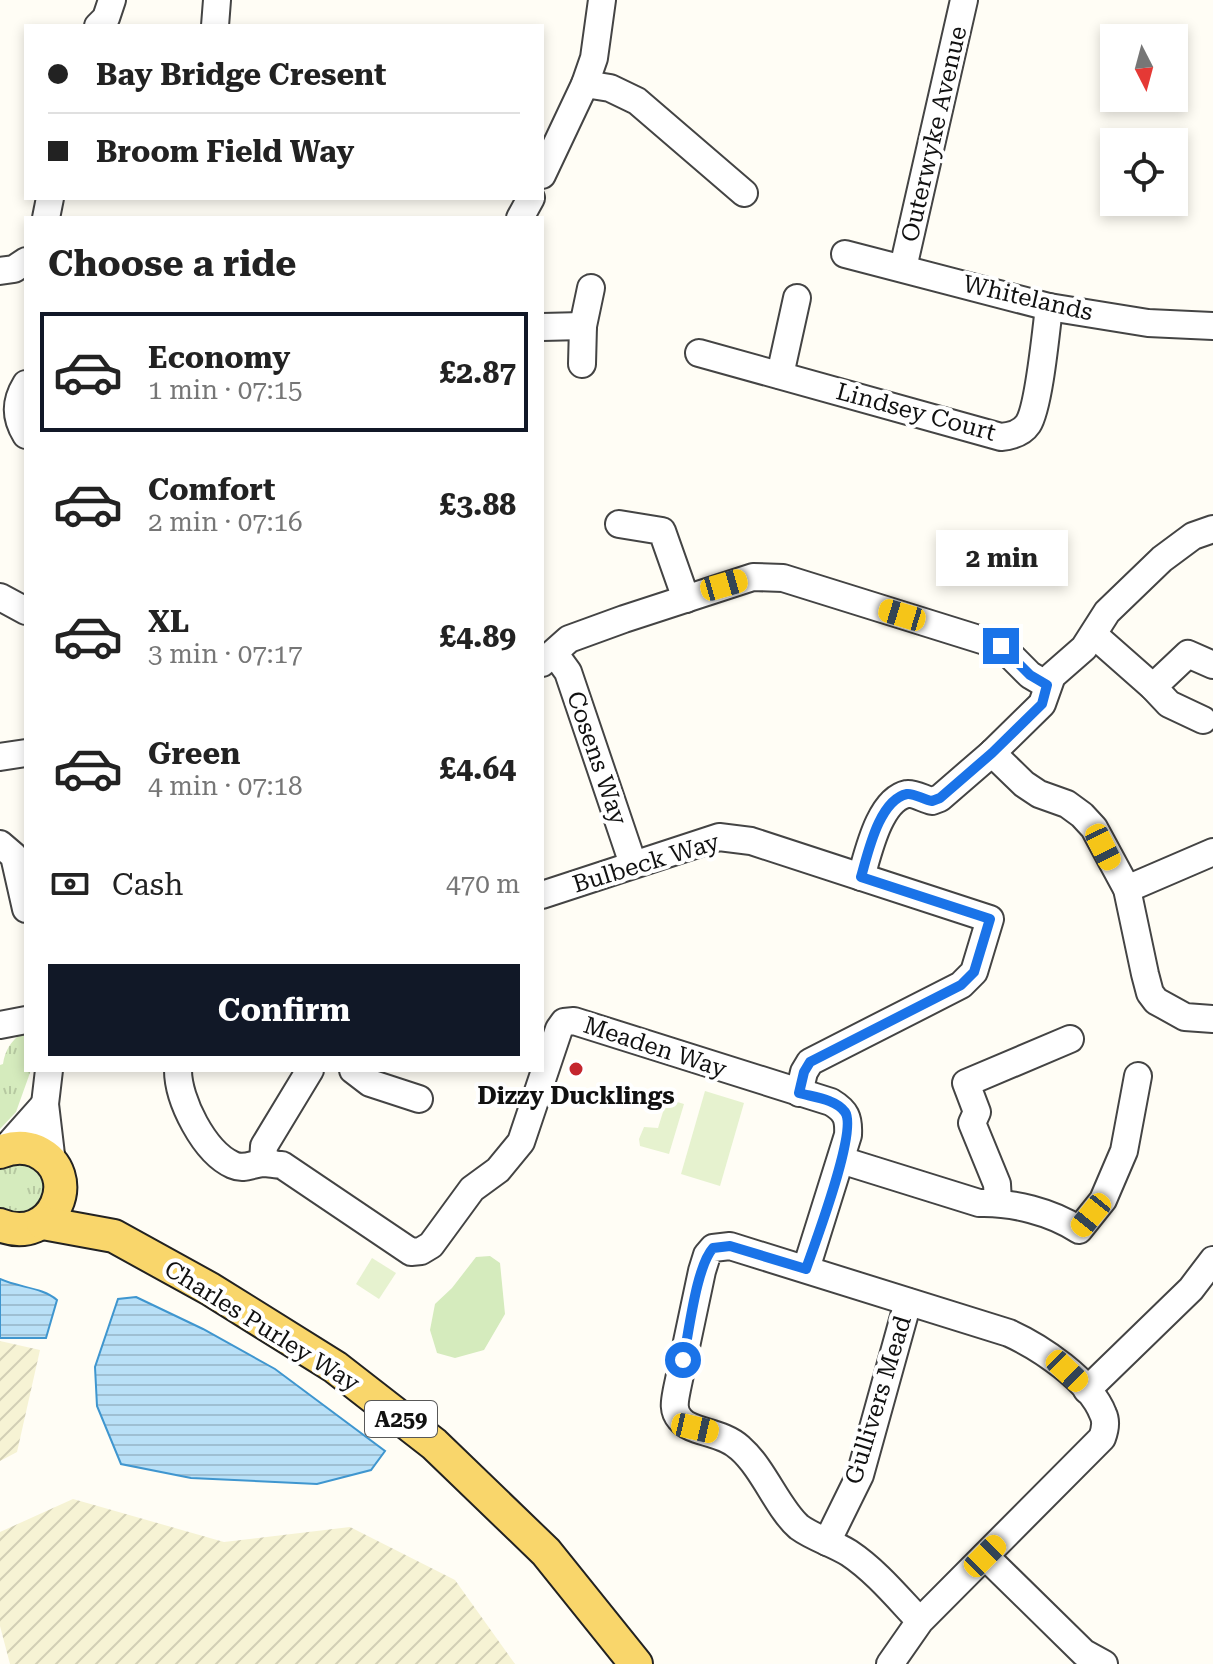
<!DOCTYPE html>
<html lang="en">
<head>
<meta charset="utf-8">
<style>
  :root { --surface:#fff; --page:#f2f2f2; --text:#222; --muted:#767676; --line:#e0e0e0; --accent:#111827 }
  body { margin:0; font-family:"Roboto Serif",serif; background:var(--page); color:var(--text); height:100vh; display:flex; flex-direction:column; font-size:30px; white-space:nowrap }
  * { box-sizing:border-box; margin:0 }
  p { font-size:26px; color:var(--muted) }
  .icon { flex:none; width:44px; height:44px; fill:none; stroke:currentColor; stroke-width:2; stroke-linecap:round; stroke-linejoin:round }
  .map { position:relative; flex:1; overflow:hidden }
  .panel { position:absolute; left:24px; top:216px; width:520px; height:856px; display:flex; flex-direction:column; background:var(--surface); border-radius:0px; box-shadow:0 4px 12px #0003 }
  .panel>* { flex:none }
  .hud { position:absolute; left:24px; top:24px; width:520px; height:176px; border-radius:0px; box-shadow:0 4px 12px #0003; display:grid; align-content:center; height:176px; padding:0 24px; background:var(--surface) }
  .needle { width:52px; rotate:174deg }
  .fabs { position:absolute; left:1100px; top:24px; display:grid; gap:16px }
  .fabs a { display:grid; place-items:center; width:88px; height:88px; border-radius:0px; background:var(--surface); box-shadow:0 4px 12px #0003; font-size:40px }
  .end { position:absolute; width:36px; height:36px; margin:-18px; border:10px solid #1a73e8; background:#fff; box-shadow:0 0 0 4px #fff }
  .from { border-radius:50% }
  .bubble { position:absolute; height:56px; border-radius:0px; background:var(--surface); box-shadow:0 4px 12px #0003; font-size:26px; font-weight:700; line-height:56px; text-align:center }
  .car { position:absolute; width:24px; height:48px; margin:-24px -12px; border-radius:10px; box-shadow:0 0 6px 2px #0007; background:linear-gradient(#f5c518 24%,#345 0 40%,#f5c518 0 76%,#345 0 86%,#f5c518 0) }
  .hud b { display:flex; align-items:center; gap:28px; height:76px; font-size:30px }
  .hud b+b { border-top:2px solid var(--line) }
  .hud i { width:20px; height:20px; background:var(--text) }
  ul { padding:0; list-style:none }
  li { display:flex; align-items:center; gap:24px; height:120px; margin:0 16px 12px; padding:0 8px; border:4px solid transparent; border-radius:0px }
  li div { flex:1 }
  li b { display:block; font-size:30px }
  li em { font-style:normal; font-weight:700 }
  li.selected { border-color:var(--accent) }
  li>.icon { width:72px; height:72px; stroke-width:1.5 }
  h2 { padding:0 24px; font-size:36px; line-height:96px }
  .pay { display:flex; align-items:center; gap:20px; height:88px; padding:0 24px; font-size:30px }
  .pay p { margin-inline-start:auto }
  .cta { display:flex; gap:16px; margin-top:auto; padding:16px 24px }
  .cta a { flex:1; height:92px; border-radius:0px; background:var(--accent); color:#fff; font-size:32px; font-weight:700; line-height:92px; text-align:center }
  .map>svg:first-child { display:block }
  .farmland { fill:url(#farmland-furrows) }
  .grass { fill:url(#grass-tufts) }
  .park { fill:#d5ebbd }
  .pitch { fill:#e6f2cf }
  .water { fill:url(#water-rules); stroke:#3f96cf; stroke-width:2 }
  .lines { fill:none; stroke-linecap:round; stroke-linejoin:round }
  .minor-casing { stroke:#444; stroke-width:30 }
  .major-casing { stroke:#222; stroke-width:36 }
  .minor { stroke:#fff; stroke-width:26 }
  .major { stroke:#f9d66b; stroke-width:32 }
  .route { stroke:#1a73e8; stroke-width:10 }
  .poi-dot { fill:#c4262e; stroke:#fff; stroke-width:3 }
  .labels { text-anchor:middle; stroke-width:8; stroke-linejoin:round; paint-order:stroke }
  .shield { fill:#fff; stroke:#585858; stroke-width:2 }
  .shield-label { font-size:22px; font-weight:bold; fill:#111 }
  .street-label { font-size:24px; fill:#111; stroke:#fff }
  .poi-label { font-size:24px; font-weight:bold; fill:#111; stroke:#fff }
</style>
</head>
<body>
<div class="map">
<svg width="1213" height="1664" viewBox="0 0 1213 1664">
  <defs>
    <pattern id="farmland-furrows" width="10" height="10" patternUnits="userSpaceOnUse" patternTransform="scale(2)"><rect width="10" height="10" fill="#f6f3d4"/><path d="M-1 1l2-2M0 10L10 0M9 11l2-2" fill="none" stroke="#d2cfb5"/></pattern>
    <pattern id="grass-tufts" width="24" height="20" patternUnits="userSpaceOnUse" patternTransform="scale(2)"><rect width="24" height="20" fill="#d5ebbd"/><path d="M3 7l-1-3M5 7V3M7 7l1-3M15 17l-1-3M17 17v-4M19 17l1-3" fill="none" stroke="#b6c8a1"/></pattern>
    <pattern id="water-rules" width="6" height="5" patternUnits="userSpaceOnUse" patternTransform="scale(2)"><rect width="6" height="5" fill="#b9e0f7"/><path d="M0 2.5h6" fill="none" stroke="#9ebfd3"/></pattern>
  </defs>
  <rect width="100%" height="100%" fill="#fffdf5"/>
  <!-- farmland -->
  <g class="farmland">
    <polygon points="0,1341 40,1350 17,1452 0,1461"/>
    <polygon points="73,1499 224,1542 350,1527 455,1580 515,1664 10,1664 0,1626 0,1532"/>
  </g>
  <!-- grass -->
  <g class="grass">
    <path d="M22,1033H26V1070H31L16,1112L0,1129V1065L3,1064C5,1050 11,1041 22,1033Z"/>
    <path d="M9,1162C33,1163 42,1169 48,1192L34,1215L0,1213V1168Z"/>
  </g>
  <!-- park -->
  <polygon class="park" points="490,1256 500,1263 505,1314 484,1350 455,1358 437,1353 430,1330 435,1304 452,1288 476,1257"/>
  <!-- pitch -->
  <g class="pitch">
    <polygon points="705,1091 744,1103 720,1186 681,1174"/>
    <polygon points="667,1099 684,1104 669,1154 640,1146 639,1139 644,1127 658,1128"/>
    <polygon points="372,1258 396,1273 379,1299 356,1284"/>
  </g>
  <!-- water -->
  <g class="water">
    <path d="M0,1279C19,1288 42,1287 57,1300L46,1338H0Z"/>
    <polygon points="136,1297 203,1329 275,1369 385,1451 371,1470 317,1484 191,1478 121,1464 97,1406 95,1367 118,1299"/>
  </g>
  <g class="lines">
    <!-- minor casing -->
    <g class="minor-casing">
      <g id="minor">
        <polyline points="98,26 106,18 112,0"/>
        <polyline points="215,26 217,0"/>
        <polyline points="585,84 610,88 637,101 744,193"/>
        <polyline points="542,175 585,84 594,58 602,0"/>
        <polyline points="46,218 50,198"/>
        <polyline points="520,218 531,198"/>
        <polyline points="845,254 1049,307 1148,323 1213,326"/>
        <polyline points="903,268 964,0"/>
        <polyline points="0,271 14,269 26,261"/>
        <polyline points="542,327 583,326"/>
        <path d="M699,353L1001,437C1011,436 1022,433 1028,424C1039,407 1046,331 1049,307"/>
        <polyline points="582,364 583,326 591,288"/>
        <polyline points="780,375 797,298"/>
        <path d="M26,384C15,402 15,417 26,435"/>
        <polyline points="619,524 662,531 686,599"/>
        <polyline points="0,597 26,611"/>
        <polyline points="1094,635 1153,687 1169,704 1203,720"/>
        <polyline points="555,654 568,672 633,864"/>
        <polyline points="542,663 569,639 624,619 753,577 783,578 1001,646 1030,675 1047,685"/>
        <polyline points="1153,687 1188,654 1213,665"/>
        <polyline points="992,753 1024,784 1039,794 1067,804 1082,815 1094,828 1127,889 1145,974 1150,993 1156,1001 1185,1017 1213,1019"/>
        <polyline points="0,757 26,753"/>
        <polyline points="0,844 14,856 26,909"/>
        <path d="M861,877C868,854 879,800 907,794C914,793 924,799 932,801L940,798L992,753L1042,704L1052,676L1084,648L1107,612L1162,559L1193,536L1213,529"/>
        <polyline points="1127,889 1213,852"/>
        <polyline points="542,895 719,837 751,841 990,919 974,972 961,985 810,1062 804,1072 799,1093"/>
        <polyline points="0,1025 26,1020"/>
        <polyline points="49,1070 45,1104 52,1163"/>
        <path d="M178,1070C178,1100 204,1152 233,1165C244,1170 252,1164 263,1163C269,1163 276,1165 282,1165L411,1252L421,1251L431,1245L472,1189L498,1170L521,1142L559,1029L564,1022L574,1021L831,1102C846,1111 849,1118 848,1135L806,1269"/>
        <polyline points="353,1070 370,1083 419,1099"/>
        <polyline points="4,1150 45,1104"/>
        <path d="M841,1160L979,1203C1012,1202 1052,1212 1079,1230L1103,1200L1124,1151L1138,1076"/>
        <polyline points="263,1163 264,1146 310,1070"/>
        <polyline points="998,1202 997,1184 972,1123 977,1112 966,1083 1070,1039"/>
        <polyline points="1087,1390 1191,1289 1213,1260"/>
        <polyline points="827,1542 860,1475 908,1302"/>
        <polyline points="985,1556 1084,1653 1104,1664"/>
        <path d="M890,1664L920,1621L1102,1438C1105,1430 1107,1422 1103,1414C1090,1380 1040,1347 1009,1333L730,1246L713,1248L707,1255L702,1271L677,1389C675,1400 672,1410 680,1419C691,1433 722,1431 740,1448C764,1469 778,1509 799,1527C814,1538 833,1543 849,1553C876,1571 898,1598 920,1621"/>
      </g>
    </g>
    <!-- major casing -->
    <g class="major-casing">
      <g id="major">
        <path d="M0,1152C12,1147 24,1146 36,1151C85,1174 53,1247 0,1225"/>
        <polyline points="43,1223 114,1236 210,1289 335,1367 434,1444 546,1552 636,1664"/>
      </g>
    </g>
    <!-- minor -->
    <use href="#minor" class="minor"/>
    <!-- major -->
    <use href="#major" class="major"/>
  </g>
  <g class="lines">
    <!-- route -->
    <path class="route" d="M683,1360C689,1333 696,1267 713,1248L730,1246L806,1269C815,1243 858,1130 845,1112C836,1099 813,1097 799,1093L804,1072L810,1062L961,985L974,972L990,919L861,877C868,853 879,800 907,794C914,793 924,800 932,801L940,798L992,753L1042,704L1047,685L1030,675L1001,646"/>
  </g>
  <!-- markers -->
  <circle class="poi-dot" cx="576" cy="1069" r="8"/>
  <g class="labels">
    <!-- shield labels -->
    <rect class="shield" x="365" y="1401" width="72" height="36" rx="6"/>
    <g class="shield-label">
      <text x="401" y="1427">A259</text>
    </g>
    <!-- street labels -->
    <g class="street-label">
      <text transform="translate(934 134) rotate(-77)" y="8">Outerwyke Avenue</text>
      <text transform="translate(1028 298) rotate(13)" y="8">Whitelands</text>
      <text transform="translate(916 412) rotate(15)" y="8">Lindsey Court</text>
      <text transform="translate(597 758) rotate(71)" y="8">Cosens Way</text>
      <text transform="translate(646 863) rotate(-17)" y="8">Bulbeck Way</text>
      <text transform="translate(655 1047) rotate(18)" y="8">Meaden Way</text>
      <text transform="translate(262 1326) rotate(32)" y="8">Charles Purley Way</text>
      <text transform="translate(878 1400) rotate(-73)" y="8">Gullivers Mead</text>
    </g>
    <!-- poi labels -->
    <g class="poi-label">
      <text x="576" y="1104">Dizzy Ducklings</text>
    </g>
  </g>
</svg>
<div class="fabs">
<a><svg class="needle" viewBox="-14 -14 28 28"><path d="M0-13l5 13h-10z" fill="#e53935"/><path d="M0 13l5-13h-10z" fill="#767676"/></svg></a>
<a><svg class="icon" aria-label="locate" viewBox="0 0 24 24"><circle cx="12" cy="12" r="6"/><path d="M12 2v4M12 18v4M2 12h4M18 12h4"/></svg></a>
</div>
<i class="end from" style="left:683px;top:1360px"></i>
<i class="end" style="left:1001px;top:646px"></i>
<div class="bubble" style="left:936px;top:530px;width:132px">2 min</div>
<i class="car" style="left:724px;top:585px;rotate:74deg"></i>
<i class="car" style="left:902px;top:615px;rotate:287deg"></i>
<i class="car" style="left:1103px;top:847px;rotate:154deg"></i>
<i class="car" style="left:1091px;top:1215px;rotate:219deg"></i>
<i class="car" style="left:1067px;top:1371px;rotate:134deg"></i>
<i class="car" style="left:695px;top:1428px;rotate:103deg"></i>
<i class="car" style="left:985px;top:1556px;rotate:45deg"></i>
<div class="hud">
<b><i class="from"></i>Bay Bridge Cresent</b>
<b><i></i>Broom Field Way</b>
</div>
<section class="panel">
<h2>Choose a ride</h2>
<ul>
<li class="selected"><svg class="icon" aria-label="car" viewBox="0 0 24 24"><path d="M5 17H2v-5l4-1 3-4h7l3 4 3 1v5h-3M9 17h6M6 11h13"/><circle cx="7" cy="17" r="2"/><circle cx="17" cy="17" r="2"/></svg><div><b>Economy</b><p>1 min · 07:15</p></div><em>£2.87</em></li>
<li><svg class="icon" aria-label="car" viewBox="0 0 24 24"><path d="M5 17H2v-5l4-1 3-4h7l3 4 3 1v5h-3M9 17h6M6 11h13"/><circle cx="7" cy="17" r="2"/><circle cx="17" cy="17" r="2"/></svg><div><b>Comfort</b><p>2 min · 07:16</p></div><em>£3.88</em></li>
<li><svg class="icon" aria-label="car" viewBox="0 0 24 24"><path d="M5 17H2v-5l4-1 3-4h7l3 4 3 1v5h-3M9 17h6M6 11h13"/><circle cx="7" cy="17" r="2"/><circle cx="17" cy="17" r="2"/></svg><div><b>XL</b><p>3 min · 07:17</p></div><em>£4.89</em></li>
<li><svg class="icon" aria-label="car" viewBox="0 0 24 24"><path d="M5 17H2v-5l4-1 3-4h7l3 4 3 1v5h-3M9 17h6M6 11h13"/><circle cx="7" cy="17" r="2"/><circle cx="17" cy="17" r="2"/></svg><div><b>Green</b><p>4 min · 07:18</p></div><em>£4.64</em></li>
</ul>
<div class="pay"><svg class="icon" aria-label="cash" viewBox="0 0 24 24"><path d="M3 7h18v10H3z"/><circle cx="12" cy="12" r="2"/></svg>Cash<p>470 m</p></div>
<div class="cta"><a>Confirm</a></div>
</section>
</div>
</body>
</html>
